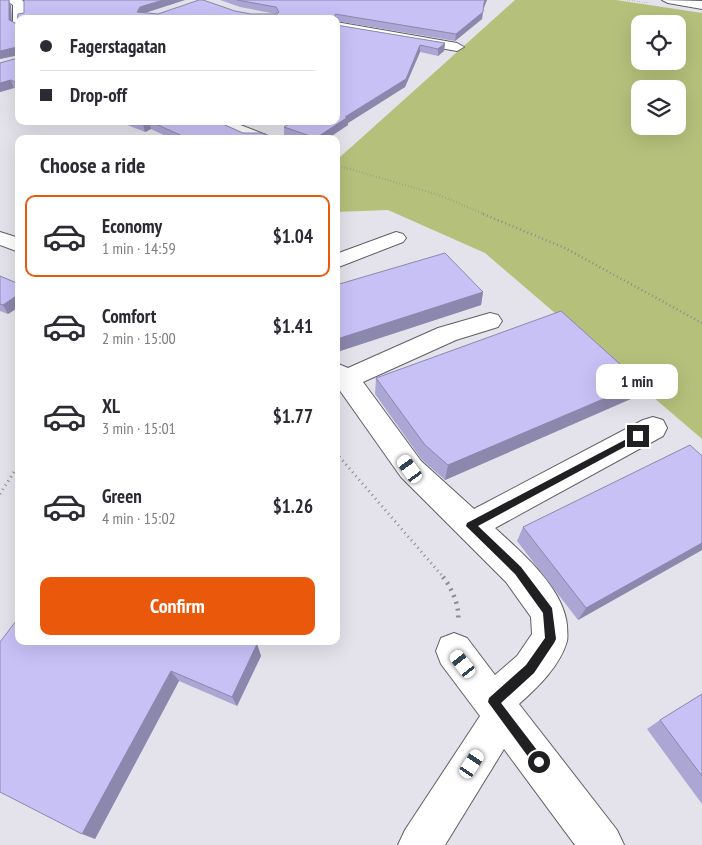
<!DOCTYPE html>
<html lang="en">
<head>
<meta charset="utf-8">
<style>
  :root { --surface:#fff; --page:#f2f2f3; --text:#2b2b33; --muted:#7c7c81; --line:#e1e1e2; --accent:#ea580c }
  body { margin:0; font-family:"PT Sans Narrow",sans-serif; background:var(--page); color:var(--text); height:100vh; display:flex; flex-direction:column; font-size:19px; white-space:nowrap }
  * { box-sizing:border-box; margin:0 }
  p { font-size:16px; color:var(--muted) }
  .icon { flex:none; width:28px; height:28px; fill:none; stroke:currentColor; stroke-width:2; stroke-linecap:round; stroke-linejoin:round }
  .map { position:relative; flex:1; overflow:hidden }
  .panel { position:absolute; left:15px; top:135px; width:325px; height:510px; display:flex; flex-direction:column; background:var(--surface); border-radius:10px; box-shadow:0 5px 20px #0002 }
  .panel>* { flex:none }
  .hud { position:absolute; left:15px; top:15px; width:325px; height:110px; border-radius:10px; box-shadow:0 5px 20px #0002; display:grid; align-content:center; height:110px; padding:0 25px; background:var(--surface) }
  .fabs { position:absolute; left:631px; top:15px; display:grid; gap:10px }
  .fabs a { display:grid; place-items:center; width:55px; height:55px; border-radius:10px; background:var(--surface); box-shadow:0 5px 20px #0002; font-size:25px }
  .end { position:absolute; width:22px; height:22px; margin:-11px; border:6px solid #202023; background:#fff; box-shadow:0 0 0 2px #fff }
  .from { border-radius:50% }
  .bubble { position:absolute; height:35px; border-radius:10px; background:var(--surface); box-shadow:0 5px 20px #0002; font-size:16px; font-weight:700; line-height:35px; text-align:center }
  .car { position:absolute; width:15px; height:30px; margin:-15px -8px; border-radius:6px; box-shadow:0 0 4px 1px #0007; background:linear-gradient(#fff 24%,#345 0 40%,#fff 0 76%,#345 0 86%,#fff 0) }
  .hud b { display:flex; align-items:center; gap:18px; height:48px; font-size:19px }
  .hud b+b { border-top:1px solid var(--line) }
  .hud i { width:12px; height:12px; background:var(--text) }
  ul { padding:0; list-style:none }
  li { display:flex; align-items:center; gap:15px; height:82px; margin:0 10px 8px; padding:0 15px; border:2px solid transparent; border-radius:10px }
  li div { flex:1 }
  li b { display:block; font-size:19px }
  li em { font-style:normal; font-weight:700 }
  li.on { border-color:var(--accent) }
  li>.icon { width:45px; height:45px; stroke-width:1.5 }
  h2 { padding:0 25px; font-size:22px; line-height:60px }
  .action { display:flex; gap:10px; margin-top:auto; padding:10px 25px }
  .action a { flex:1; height:58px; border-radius:10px; background:var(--accent); color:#fff; font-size:20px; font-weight:700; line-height:58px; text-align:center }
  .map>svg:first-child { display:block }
  .green { fill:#b5c17b; fill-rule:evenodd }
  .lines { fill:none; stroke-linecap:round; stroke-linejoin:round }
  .minor-casing { stroke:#605f66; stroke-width:2 }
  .path-far4 { stroke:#8a8a8f; stroke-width:1; stroke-dasharray:0.5 2; stroke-linecap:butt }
  .path-far3 { stroke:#8a8a8f; stroke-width:2; stroke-dasharray:0.5 2.5; stroke-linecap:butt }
  .path-far2 { stroke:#8a8a8f; stroke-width:2.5; stroke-dasharray:1 3; stroke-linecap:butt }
  .path-far1 { stroke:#8a8a8f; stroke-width:3; stroke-dasharray:1 4; stroke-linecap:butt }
  .path { stroke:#8a8a8f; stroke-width:4.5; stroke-dasharray:2 5; stroke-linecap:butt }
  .minor { fill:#fff; fill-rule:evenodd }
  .wall { fill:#aca6d4 }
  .shaded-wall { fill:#8c87ac }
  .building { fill:#c8c1f6; stroke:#8c87ac }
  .route { fill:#202023 }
</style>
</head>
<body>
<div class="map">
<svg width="702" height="845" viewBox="0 0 702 845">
  <rect width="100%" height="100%" fill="#e4e3eb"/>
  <!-- green -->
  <path class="green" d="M515,0H616L702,13V439L485,253L388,210L336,212V170L339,168V158ZM640,24H678V61H640ZM640,89H678V126H640Z"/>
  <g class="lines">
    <!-- minor casing -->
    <g class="minor-casing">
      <g id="minor">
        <polygon points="5,0 22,0 25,3 25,19 19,19 19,29 13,25 13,5"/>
        <polygon points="662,0 702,1 702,9 668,3"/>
        <polygon points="336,22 457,43 464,47 457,51 336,30"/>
        <polygon points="207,121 230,121 266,135 268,139 245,139 209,124"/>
        <polygon points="0,232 19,238 19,252 0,245"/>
        <polygon points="396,232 403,234 406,238 403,242 336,268 336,254"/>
        <path d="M490,313L498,315L502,321L498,327L456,340L363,382L421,461L474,509L643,420L653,417L663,420L667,428L663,436L495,528C522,553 563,587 567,625C567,630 568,636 567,641C560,666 538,687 519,704L617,830L624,845H575L504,749L445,845H398L405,830L480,716L441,664L436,651L441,638L454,633L467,638L495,675L517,656L532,634L531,617L506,582L401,477L336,385V363L348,368L438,328Z"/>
      </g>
    </g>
    <!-- path-far4 -->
    <polyline class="path-far4" points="627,0 649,3"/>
    <!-- path-far3 -->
    <polyline class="path-far3" points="336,165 439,195 486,215"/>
    <!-- path-far2 -->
    <polyline class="path-far2" points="483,214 565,248 702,323"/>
    <!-- path-far1 -->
    <g class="path-far1">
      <polyline points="336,453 444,578"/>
      <polyline points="0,494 19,464"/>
    </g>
    <!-- path -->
    <path class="path" d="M443,577C452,588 460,607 458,621"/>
    <!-- minor -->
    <use href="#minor" class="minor"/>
  </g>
  <!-- wall -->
  <g class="wall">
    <polygon points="0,0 9,0 11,6 12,21 17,24 18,14 24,13 24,0 185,0 145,13 158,14 199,0 203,0 235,11 251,14 276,14 240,7 220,0 487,0 483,9 482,19 455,41 336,21 336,19 19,19 19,90 14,88 0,92 0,63 18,58 18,55 0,59"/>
    <polygon points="336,25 445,43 444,51 438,56 420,52 405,87 348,123 348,125 327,139 295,139 284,135 284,127 336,121"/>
    <polygon points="117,121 201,121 209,124 243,133 282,139 172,139 151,129 145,132"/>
    <polygon points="0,276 19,284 19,307 8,314 0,311"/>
    <polygon points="336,285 483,292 481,305 337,352 336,351"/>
    <polygon points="376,378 641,383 633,398 445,480 422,460 375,394"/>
    <polygon points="702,456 702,550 578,620 517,541 523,527"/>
    <polygon points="0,642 257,644 261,656 237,706 179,681 95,839"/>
    <polygon points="702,694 702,804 647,729 660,720"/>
  </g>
  <!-- shaded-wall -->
  <g class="shaded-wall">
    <polygon points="9,0 11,6 12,27 9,20"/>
    <polygon points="163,0 185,0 141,14 137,12 140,7"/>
    <polygon points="485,0 487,0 483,10 484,3"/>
    <polygon points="483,12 482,19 455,41 456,34"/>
    <polygon points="445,43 444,51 438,56 438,49"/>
    <polygon points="420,45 420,52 405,87 348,123 348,125 327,139 316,139 316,138 345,117"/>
    <polygon points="17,47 19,55 0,59 0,51"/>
    <polygon points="11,80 14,88 0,92 0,83"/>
    <polygon points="149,121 151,129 145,132 143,124"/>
    <polygon points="483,292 481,305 337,352 337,339"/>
    <polygon points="19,294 19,307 8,314 3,305"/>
    <polygon points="641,383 633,398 445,480 448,465"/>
    <polygon points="702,543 702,550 578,620 586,608"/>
    <polygon points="257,644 261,656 237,706 232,697"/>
    <polygon points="171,671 179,681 95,839 82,834"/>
  </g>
  <!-- building -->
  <g class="building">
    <polygon points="0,0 9,0 9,20 17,24 18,14 24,13 24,0 163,0 140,7 137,12 158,14 199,0 203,0 235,11 251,14 277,14 279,12 276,7 237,0 485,0 484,3 483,12 456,34 335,14 335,19 19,19 19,84 11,80 0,83 0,63 18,58 17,47 0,51"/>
    <polygon points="336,25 445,43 438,49 420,45 406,79 345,117 348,117 316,138 284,127 293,121 336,121"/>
    <polygon points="135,121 201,121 209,124 216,121 243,133 260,133 282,139 189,139 149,121 143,124"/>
    <polygon points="445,253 483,292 337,339 336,338 336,285"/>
    <polygon points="0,276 19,284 19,294 3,305 0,304"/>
    <polygon points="561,311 641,383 448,465 425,445 376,378"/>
    <polygon points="690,445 702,456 702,543 586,608 523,527"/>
    <polygon points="19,617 19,641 249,641 257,644 232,697 171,671 82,834 0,792 0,642"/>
    <polygon points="702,694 702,776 660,720"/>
  </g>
  <!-- route -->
  <polygon class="route" points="638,433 642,436 641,438 478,526 521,567 552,608 556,639 554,643 534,673 501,703 543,758 545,762 543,766 539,768 535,766 488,702 489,698 526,665 545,638 543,613 515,574 466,526 467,523"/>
</svg>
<div class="fabs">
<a><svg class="icon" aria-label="locate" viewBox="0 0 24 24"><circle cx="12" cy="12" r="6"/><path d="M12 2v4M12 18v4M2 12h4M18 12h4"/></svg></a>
<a><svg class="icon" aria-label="layers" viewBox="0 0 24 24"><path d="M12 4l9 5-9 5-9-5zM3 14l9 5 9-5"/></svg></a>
</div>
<i class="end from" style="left:539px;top:762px"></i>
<i class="end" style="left:638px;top:436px"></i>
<div class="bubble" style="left:596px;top:364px;width:82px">1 min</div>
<i class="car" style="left:410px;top:469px;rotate:324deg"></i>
<i class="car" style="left:463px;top:664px;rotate:322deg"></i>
<i class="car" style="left:472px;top:764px;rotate:33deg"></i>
<div class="hud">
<b><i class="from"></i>Fagerstagatan</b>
<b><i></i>Drop-off</b>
</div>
<section class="panel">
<h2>Choose a ride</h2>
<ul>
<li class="on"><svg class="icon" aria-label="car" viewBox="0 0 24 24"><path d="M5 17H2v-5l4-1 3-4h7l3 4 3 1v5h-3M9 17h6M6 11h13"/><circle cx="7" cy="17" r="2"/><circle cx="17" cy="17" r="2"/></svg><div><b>Economy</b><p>1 min · 14:59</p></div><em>$1.04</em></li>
<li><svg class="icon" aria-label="car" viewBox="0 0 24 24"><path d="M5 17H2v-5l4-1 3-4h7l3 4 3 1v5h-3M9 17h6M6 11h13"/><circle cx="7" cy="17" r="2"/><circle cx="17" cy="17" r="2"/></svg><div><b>Comfort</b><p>2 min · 15:00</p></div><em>$1.41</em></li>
<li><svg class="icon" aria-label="car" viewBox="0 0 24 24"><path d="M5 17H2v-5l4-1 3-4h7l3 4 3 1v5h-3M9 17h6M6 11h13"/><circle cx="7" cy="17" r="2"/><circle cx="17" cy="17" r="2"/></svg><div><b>XL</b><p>3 min · 15:01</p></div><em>$1.77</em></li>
<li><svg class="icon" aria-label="car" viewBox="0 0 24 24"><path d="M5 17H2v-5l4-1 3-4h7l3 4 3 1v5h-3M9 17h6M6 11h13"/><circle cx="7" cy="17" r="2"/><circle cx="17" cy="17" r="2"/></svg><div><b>Green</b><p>4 min · 15:02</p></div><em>$1.26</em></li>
</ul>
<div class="action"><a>Confirm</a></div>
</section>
</div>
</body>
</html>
